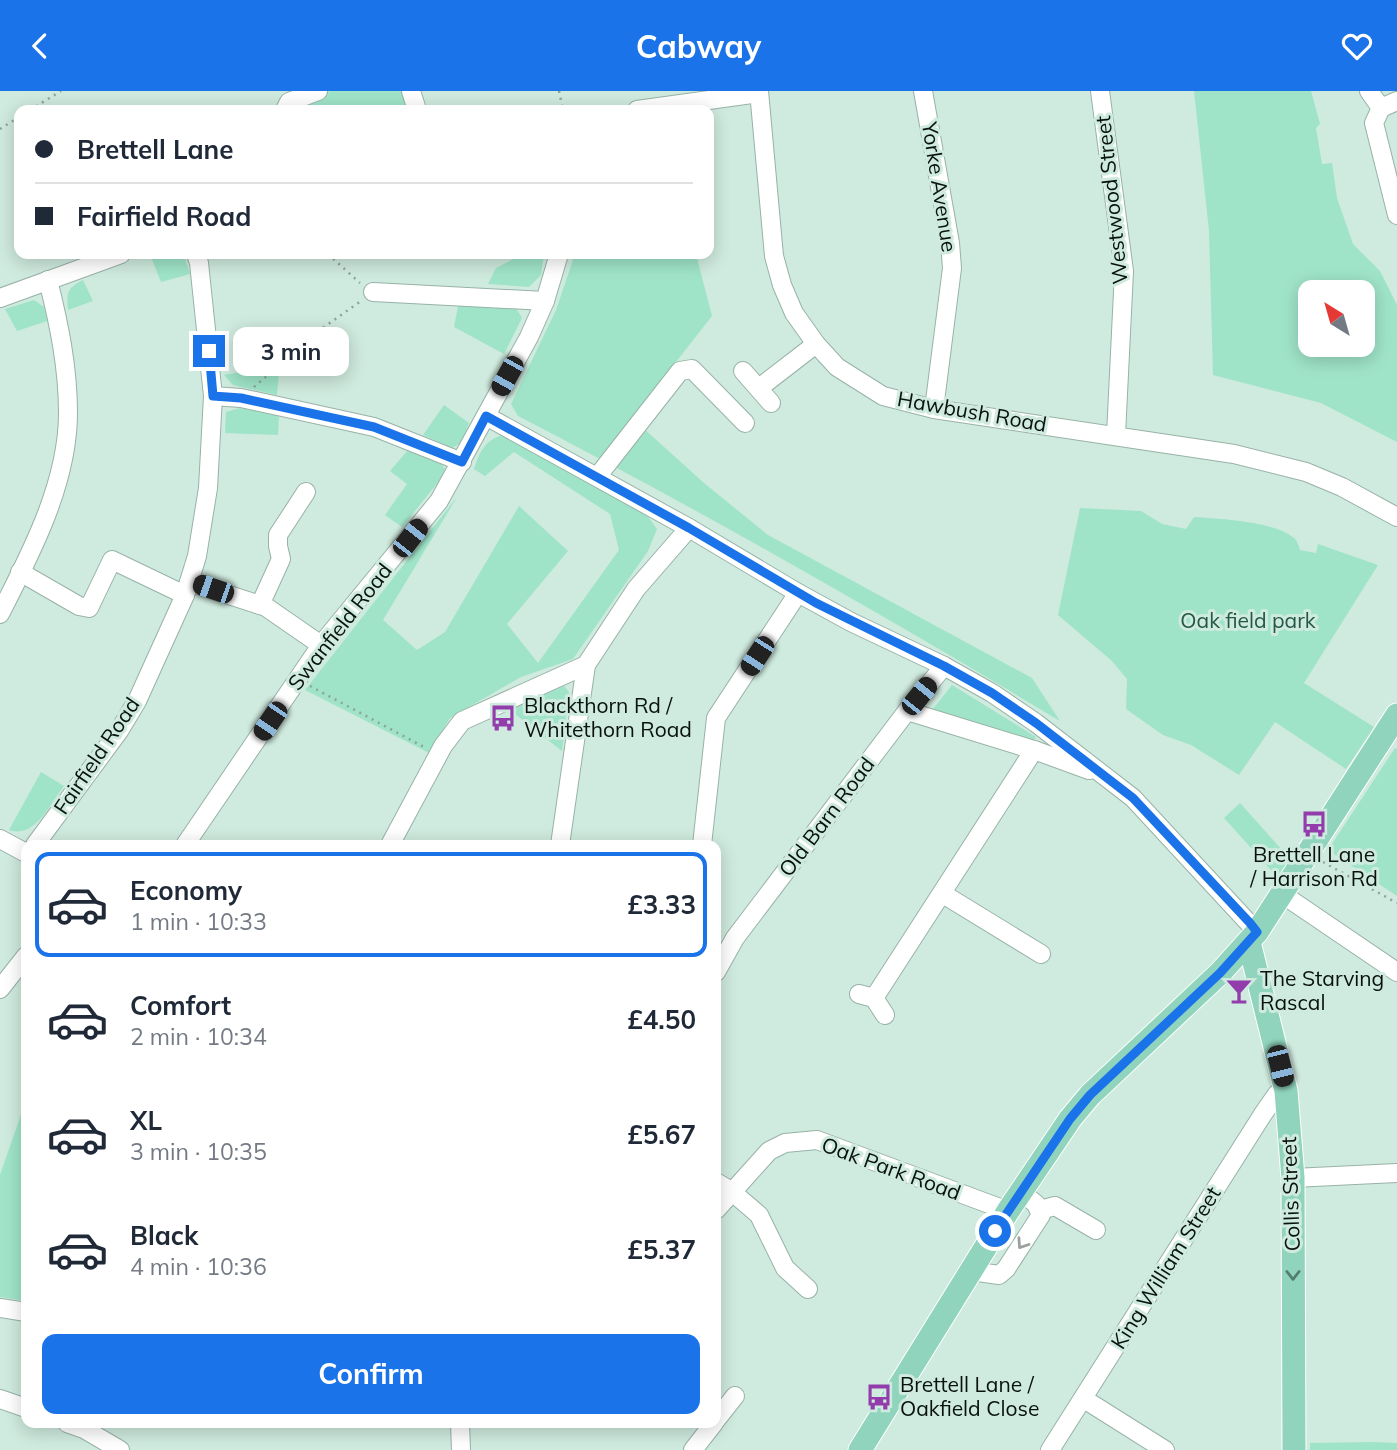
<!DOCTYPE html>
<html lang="en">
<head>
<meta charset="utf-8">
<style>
  :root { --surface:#fff; --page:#f2f2f3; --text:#1f2937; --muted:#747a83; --line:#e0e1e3; --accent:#1a73e8 }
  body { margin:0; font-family:Mulish,sans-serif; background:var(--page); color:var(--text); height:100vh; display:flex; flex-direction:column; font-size:26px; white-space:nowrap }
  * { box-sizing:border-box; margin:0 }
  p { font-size:23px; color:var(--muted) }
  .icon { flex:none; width:38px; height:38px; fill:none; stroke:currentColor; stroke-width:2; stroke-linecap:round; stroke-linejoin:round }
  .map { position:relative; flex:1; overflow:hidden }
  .side { position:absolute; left:21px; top:749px; width:700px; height:588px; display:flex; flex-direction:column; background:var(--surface); border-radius:14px; box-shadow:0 4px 18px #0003 }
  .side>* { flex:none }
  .hud { position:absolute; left:14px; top:14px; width:700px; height:154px; border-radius:14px; box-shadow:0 4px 18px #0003; display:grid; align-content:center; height:154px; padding:0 21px; background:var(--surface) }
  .needle { width:46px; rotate:323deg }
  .tools { position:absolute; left:1298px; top:189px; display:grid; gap:14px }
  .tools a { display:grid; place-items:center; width:77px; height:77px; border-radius:14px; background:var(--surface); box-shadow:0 4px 18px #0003; font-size:35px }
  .end { position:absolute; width:32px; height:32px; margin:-16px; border:9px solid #1a73e8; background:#fff; box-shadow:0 0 0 4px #fff }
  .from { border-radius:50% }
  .bubble { position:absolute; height:49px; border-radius:14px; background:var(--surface); box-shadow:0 4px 18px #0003; font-size:23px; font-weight:700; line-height:49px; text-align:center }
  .car { position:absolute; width:21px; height:42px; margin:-21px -10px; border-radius:9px; box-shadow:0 0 5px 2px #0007; background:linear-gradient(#222 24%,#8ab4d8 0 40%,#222 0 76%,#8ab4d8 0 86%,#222 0) }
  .hud b { display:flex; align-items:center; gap:24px; height:66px; font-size:26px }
  .hud b+b { border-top:2px solid var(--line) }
  .hud i { width:18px; height:18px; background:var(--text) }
  ul { padding:12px 0 0; list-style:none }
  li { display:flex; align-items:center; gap:21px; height:105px; margin:0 14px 10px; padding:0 7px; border:4px solid transparent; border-radius:14px }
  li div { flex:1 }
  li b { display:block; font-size:26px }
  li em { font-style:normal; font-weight:700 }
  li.active { border-color:var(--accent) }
  li>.icon { width:63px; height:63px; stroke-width:1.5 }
  .button { display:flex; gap:14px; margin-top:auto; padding:14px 21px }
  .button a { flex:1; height:80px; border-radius:14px; background:var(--accent); color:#fff; font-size:28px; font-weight:700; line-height:80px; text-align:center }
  header { display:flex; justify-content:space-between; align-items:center; height:91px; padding:0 21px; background:var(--accent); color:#fff; font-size:32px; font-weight:700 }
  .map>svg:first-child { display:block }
  .green { fill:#9fe4c9; fill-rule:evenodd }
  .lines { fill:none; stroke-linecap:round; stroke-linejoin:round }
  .minor-casing { stroke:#98b2a7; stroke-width:20 }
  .major-casing { stroke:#fff; stroke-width:25 }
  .path { stroke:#8ea39a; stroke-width:2.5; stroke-dasharray:2 5; stroke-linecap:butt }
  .minor { stroke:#fff; stroke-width:18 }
  .major { stroke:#90d4be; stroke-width:23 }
  .oneway { stroke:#9da09f }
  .oneway2 { stroke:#537d6f }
  .route { stroke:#1a73e8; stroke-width:9 }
  .labels { text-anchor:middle; stroke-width:6; stroke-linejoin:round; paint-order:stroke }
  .street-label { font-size:21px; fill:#09120e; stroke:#cfeade }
  .park-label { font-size:21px; fill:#255947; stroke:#cfeade }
  .poi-label { font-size:21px; fill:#09120e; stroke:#cfeade; text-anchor:start }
</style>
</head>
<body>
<header><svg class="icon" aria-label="back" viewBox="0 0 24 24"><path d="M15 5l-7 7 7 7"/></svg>Cabway<svg class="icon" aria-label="heart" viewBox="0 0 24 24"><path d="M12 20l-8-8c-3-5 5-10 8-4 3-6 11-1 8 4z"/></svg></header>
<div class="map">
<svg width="1397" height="1359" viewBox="0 0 1397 1359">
  <rect width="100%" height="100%" fill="#cfeade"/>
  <!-- green -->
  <g class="green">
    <polygon points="330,0 404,0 410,19 292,19 299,11"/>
    <path d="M1194,0H1311L1320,33L1316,37L1322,73L1332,72L1337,107L1353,153L1380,180L1397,214V351L1321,312L1213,284L1209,140ZM1311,201H1363V254H1311Z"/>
    <polygon points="162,163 184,164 190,183 161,191 151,166"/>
    <polygon points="523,163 544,163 541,184 529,196 488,193 496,177"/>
    <path d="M575,163H696L712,225L632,327L704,392L768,444L1032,587L1060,630C882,523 702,420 518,325L511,313L556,219Z"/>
    <path d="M83,189L93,210L68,219C67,201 66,198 83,189Z"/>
    <polygon points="34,209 44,216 47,230 17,240 5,218"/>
    <polygon points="458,215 516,217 522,227 504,263 454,236"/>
    <polygon points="258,278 279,281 277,304 233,294 224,284"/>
    <polygon points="444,314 469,332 463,351 452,357 423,344"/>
    <polygon points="240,317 279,324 278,344 225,342 226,321"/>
    <path d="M502,344L646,423L657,438L648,460L573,568L521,586L450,627L429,662L305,599L457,406L383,529L417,559L445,541L519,415L568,460L507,533L538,572L619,459L610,423L514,361L485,385L474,378C480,361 484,350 502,344Z"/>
    <polygon points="408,359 438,368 445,378 439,390 402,436 385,424 407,393 390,380"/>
    <path d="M1080,417L1141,420L1162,433L1186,438L1194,426C1220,428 1278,430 1296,449C1298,452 1299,456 1300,459L1316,462L1318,453L1378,474L1304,592L1374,636L1346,678L1275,631L1239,684L1191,654L1163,644L1126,618L1127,588L1112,570L1058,524Z"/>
    <polygon points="952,594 1036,646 1035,648 1032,650 932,619"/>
    <polygon points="564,595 569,601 562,660 510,619"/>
    <polygon points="1395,657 1397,658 1397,805 1328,759"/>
    <path d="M41,681L64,695C50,713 35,748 9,739Z"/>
    <polygon points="1240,712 1291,769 1278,787 1224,727"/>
    <polygon points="26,1009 26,1210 0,1206 0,1084"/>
    <polygon points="1374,1351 1397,1352 1397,1359 1310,1359 1310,1352"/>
  </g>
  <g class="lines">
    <!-- minor casing -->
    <g class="minor-casing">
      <g id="minor">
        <polyline points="411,0 417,19"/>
        <polyline points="759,0 774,165 782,194 794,222 816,253 837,276 883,305 934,318 1234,363 1306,381 1342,396 1397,426"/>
        <polyline points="923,0 950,152 952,177 934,318"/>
        <polyline points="1100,0 1124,180 1116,344"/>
        <polyline points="1369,0 1381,17"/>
        <polyline points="1397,10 1381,17 1374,32 1397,124"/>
        <polyline points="285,19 289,11 318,0"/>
        <polyline points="637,19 759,2"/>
        <polyline points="373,201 545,210"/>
        <polyline points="0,207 121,163"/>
        <polyline points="743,280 771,312"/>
        <polyline points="759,297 816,253"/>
        <polyline points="213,305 241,307 374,336 462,371"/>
        <polyline points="486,325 689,437 798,502 851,531 944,575 992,602 1036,632 1133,707 1257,841"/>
        <polyline points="597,386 680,280 692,278 745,332"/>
        <polyline points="20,481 79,515 89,517 112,469 185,504"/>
        <polyline points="189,491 266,516 321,554"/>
        <polyline points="260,514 281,468 278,455 278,444 306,401"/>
        <path d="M0,523C31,462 68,392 68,322C68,276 59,233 48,189"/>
        <polyline points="907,620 1034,659 1089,679"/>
        <polyline points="0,748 26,762"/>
        <polyline points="35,754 119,640 137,610 185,504 197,465 208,397 213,305 199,172 196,163"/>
        <polyline points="185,754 321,554 439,410 529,246 545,210 559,163"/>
        <polyline points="390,754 443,655 462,630 586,574"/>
        <polyline points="560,754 586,574 636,498 689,437"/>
        <polyline points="702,754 716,627 798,502"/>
        <polyline points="943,803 1041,863"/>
        <polyline points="1282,803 1397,881"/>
        <polyline points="716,881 735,847 907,620 944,575"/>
        <polyline points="0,898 26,865"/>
        <polyline points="859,903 874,907 885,924"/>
        <polyline points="874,907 1034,659"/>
        <polyline points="1293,1087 1397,1082"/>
        <polyline points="716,1091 731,1100 759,1124 785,1177 808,1198"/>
        <polyline points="716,1119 769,1060 785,1052 817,1049 1008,1120"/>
        <polyline points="1040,1119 1055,1115 1096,1139"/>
        <polyline points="971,1180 999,1184 1006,1178 1041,1124 1036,1113 1021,1101"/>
        <polyline points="0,1217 26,1221"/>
        <polyline points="0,1308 26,1317"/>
        <polyline points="1084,1308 1165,1359"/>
        <polyline points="716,1329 735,1305"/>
        <polyline points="67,1332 84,1338 120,1359"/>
        <polyline points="460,1332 461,1359"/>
        <polyline points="693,1359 714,1332"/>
        <polyline points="1050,1359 1263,1023 1277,1003 1286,1000"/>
      </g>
    </g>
    <!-- major casing -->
    <g class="major-casing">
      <g id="major">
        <polyline points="1249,851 1286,1000 1293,1087 1294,1359"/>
        <polyline points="860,1359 1008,1120 1070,1028 1090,1004 1220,882 1257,841 1397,624"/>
      </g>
    </g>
    <!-- path -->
    <g class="path">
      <polyline points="559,0 563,19"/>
      <polyline points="30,19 61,0"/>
      <polyline points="0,38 19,26"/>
      <polyline points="328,163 360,192"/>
      <polyline points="254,296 324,236 361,210"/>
      <polyline points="310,595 424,656"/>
      <polyline points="1323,771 1397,812"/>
    </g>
    <!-- minor -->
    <use href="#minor" class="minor"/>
    <!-- major -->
    <use href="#major" class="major"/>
  </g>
  <!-- one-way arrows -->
  <defs><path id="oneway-chevron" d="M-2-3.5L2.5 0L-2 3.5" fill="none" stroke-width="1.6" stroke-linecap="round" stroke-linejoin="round" transform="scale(1.75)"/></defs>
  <use class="oneway" href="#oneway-chevron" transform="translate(1022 1153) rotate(124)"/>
  <use class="oneway2" href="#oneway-chevron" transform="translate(1293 1184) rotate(90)"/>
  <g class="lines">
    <!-- route -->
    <polyline class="route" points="209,260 213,305 241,307 374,336 462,371 486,325 689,437 816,512 944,575 992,602 1036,632 1133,707 1250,832 1257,841 1220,882 1090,1004 1070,1028 995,1140"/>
  </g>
  <!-- icons -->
  <defs>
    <g id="bus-bare" transform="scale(2.1)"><path d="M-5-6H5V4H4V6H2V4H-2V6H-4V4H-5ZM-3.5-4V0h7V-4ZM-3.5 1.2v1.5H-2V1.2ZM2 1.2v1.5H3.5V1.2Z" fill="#923dab" stroke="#cfeade" stroke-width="2.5" paint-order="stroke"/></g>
    <g id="bar-bare" transform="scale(2.1)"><path d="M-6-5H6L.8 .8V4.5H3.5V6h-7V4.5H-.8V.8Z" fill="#923dab" stroke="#cfeade" stroke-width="2.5" paint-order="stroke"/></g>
  </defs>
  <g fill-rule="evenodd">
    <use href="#bus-bare" x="503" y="627"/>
    <use href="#bus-bare" x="1314" y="733"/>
    <use href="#bar-bare" x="1239" y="900"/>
    <use href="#bus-bare" x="879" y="1306"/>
  </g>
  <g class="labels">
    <!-- street labels -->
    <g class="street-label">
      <text transform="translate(939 96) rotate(81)" y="7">Yorke Avenue</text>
      <text transform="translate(1112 109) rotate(-96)" y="7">Westwood Street</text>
      <text transform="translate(972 321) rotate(10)" y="7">Hawbush Road</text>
      <text transform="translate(340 536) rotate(-52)" y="7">Swanfield Road</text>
      <text transform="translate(97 665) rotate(-56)" y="7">Fairfield Road</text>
      <text transform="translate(827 726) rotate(-53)" y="7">Old Barn Road</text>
      <text transform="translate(891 1078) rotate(20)" y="7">Oak Park Road</text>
      <text transform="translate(1291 1103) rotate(-92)" y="7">Collis Street</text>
      <text transform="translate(1166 1177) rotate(-58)" y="7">King William Street</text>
    </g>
    <!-- park labels -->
    <g class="park-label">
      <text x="1248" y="537">Oak field park</text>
    </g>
    <!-- poi labels -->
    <g class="poi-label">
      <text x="524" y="622">Blackthorn Rd /<tspan x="524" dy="24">Whitethorn Road</tspan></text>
      <text x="1314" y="771" text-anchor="middle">Brettell Lane<tspan x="1314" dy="24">/ Harrison Rd</tspan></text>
      <text x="1260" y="895">The Starving<tspan x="1260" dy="24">Rascal</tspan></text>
      <text x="900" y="1301">Brettell Lane /<tspan x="900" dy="24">Oakfield Close</tspan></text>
    </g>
  </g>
</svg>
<div class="tools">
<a><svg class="needle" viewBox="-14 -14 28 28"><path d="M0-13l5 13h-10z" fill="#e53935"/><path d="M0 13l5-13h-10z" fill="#747a83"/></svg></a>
</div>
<i class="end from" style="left:995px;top:1140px"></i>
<i class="end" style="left:209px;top:260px"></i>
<div class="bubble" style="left:233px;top:236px;width:116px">3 min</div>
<i class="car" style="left:507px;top:285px;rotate:209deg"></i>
<i class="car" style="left:410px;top:447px;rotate:38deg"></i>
<i class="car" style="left:213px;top:498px;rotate:289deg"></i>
<i class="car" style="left:757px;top:565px;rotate:213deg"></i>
<i class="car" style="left:919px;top:605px;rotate:39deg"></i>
<i class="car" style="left:270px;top:630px;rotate:214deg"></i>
<i class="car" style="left:1280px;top:975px;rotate:166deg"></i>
<div class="hud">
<b><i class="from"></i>Brettell Lane</b>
<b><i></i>Fairfield Road</b>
</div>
<section class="side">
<ul>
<li class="active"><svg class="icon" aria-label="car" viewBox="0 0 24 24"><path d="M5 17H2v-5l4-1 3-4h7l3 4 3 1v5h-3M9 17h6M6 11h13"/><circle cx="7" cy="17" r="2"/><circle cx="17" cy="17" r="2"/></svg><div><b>Economy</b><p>1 min · 10:33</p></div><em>£3.33</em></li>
<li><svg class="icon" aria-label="car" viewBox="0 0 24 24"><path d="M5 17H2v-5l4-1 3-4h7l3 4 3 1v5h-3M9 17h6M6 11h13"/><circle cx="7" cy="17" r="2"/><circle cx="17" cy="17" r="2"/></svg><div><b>Comfort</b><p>2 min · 10:34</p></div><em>£4.50</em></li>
<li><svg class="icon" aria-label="car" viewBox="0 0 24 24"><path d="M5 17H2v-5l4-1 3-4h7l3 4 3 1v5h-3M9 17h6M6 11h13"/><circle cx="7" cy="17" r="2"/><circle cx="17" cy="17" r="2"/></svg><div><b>XL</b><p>3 min · 10:35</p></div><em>£5.67</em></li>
<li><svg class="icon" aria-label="car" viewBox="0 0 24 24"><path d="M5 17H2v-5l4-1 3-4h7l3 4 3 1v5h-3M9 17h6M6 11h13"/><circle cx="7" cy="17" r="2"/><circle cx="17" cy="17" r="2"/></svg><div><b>Black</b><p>4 min · 10:36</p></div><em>£5.37</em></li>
</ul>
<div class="button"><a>Confirm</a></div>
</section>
</div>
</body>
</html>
